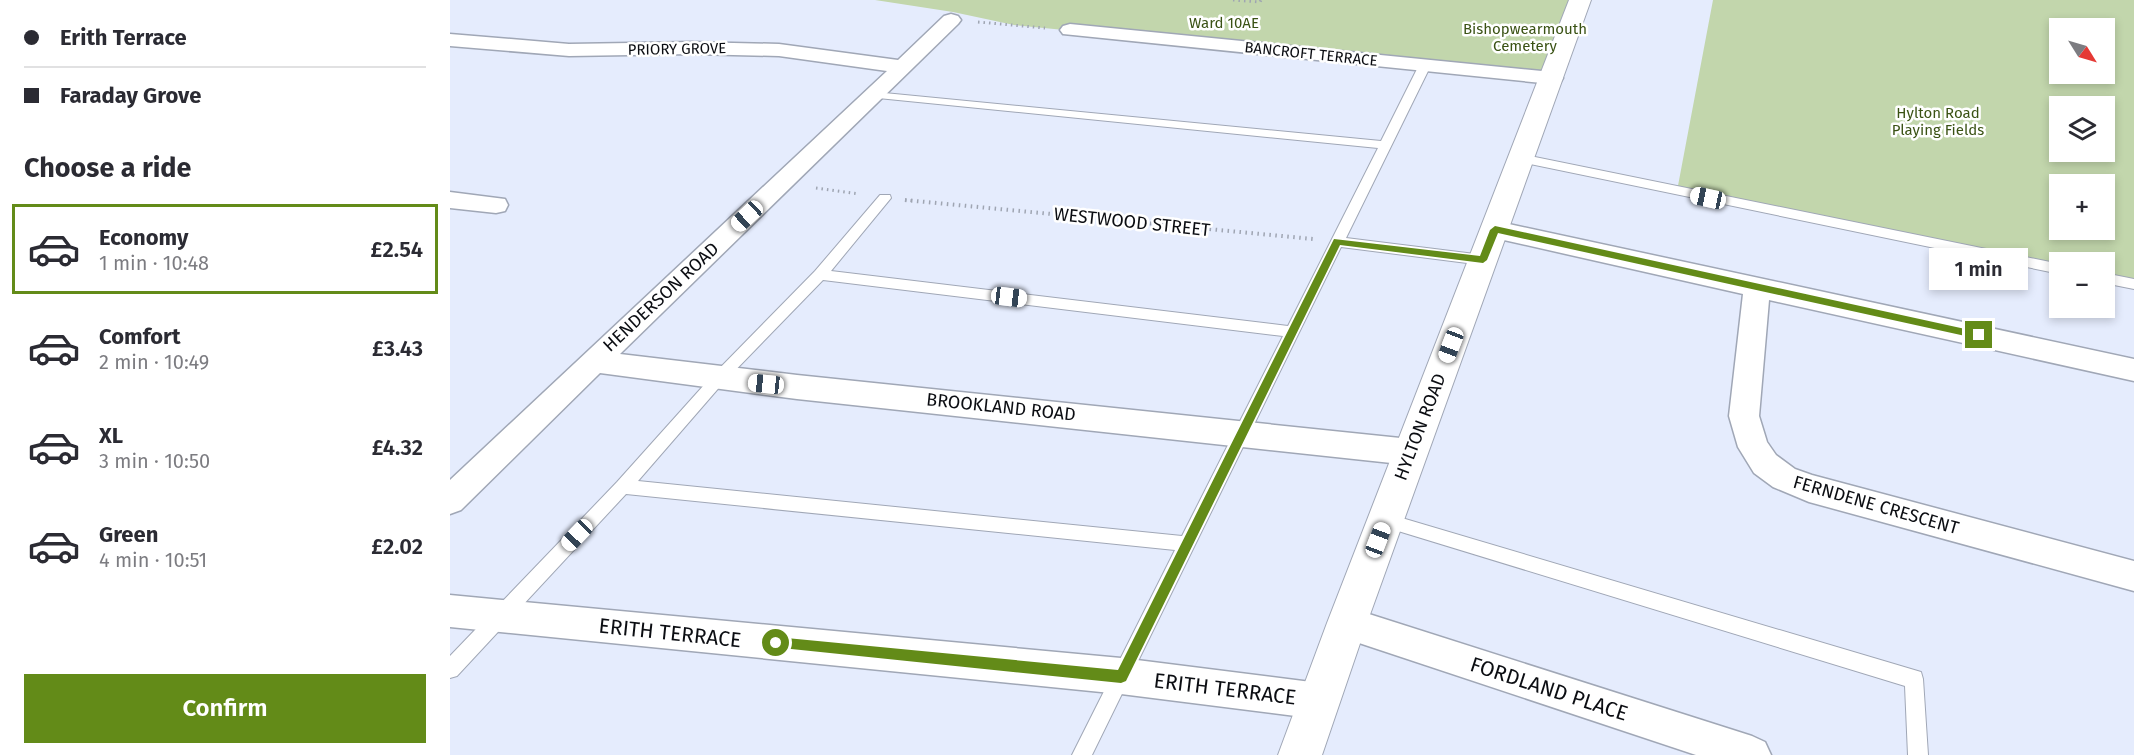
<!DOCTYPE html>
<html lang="en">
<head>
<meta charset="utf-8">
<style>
  :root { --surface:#fff; --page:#f2f2f3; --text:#2b2b33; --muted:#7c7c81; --line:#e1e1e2; --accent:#638b18 }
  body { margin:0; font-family:"Fira Sans",sans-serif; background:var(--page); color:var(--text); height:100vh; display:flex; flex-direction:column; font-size:22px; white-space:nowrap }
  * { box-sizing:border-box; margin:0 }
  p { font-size:20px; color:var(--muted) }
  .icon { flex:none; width:33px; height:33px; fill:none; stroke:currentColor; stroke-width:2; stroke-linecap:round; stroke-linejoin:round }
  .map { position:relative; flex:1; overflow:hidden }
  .drawer { display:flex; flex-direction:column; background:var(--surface); width:450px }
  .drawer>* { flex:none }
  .hud { display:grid; align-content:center; height:132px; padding:0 24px; background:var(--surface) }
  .needle { width:39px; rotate:127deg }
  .tools { position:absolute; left:1599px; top:18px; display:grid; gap:12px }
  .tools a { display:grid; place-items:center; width:66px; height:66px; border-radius:0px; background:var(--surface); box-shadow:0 3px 9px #0003; font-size:30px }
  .end { position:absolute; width:27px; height:27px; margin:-14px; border:8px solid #638b18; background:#fff; box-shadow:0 0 0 3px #fff }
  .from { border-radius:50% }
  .bubble { position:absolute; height:42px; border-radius:0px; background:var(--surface); box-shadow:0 3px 9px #0003; font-size:20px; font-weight:600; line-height:42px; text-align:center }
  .car { position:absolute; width:18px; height:36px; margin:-18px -9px; border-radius:8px; box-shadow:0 0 4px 2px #0007; background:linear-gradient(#fff 24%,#345 0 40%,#fff 0 76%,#345 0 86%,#fff 0) }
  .hud b { display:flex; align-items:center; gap:21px; height:57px; font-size:22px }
  .hud b+b { border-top:2px solid var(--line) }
  .hud i { width:15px; height:15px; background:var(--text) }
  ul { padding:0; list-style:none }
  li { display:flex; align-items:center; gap:18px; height:90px; margin:0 12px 9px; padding:0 12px; border:3px solid transparent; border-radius:0px }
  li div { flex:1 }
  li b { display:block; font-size:22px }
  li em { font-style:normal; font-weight:600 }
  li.selected { border-color:var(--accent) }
  li>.icon { width:54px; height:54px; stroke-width:1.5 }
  h2 { padding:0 24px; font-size:27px; line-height:72px }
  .button { display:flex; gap:12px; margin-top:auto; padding:12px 24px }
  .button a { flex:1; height:69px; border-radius:0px; background:var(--accent); color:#fff; font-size:24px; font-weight:600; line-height:69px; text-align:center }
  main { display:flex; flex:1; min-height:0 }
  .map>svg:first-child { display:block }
  .green { fill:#c2d6ac; fill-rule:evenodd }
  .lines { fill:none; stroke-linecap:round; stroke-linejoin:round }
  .lane-casing { stroke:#a0a7b6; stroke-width:2 }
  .street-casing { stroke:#a0a7b6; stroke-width:3 }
  .secondary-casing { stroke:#a0a7b6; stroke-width:2 }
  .path-far1 { stroke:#9fa5b2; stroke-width:3; stroke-dasharray:1.5 4; stroke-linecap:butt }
  .path { stroke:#9fa5b2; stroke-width:4; stroke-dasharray:1.5 4.5; stroke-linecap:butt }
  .lane { fill:#fff; fill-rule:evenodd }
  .street { fill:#fff; fill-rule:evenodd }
  .secondary { fill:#fff; fill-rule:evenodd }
  .route { fill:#638b18 }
  .labels { text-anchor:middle; stroke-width:5; stroke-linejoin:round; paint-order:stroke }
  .far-park-label { font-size:15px; fill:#3a5214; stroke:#fff }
  .far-street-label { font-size:15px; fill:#0b0d12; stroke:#fff }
  .street-label { font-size:18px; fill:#0b0d12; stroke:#fff }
  .near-street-label { font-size:21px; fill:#0b0d12; stroke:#fff }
</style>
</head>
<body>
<main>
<section class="drawer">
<div class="hud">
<b><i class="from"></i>Erith Terrace</b>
<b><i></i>Faraday Grove</b>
</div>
<h2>Choose a ride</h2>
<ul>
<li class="selected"><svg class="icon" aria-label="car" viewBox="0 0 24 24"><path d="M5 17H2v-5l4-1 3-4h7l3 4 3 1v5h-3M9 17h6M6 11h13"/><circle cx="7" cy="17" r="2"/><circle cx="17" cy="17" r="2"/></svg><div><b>Economy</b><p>1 min · 10:48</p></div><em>£2.54</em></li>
<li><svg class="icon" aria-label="car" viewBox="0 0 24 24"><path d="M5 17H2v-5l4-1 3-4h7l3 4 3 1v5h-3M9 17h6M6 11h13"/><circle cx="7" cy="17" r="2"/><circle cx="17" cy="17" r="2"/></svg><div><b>Comfort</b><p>2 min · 10:49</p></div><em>£3.43</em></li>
<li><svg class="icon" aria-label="car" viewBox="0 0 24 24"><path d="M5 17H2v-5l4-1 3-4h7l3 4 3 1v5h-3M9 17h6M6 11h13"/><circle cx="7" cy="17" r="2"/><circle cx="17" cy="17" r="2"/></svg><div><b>XL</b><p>3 min · 10:50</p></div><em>£4.32</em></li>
<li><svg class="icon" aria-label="car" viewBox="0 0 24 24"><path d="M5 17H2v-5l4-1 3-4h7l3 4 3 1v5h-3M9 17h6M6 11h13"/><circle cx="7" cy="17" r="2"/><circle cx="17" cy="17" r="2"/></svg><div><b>Green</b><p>4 min · 10:51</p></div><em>£2.02</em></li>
</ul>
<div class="button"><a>Confirm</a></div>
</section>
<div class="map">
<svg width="1684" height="755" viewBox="0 0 1684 755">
  <rect width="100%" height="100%" fill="#e5ecfd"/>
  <!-- green -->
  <g class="green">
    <polygon points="425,0 1130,0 1102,78 564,25 503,12"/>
    <path d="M1263,0H1684V284L1655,278L1654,262H1610L1609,269L1227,191ZM1610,28H1654V74H1610ZM1610,106H1654V152H1610ZM1610,184H1654V230H1610Z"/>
  </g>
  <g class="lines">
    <!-- lane casing -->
    <g class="lane-casing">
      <g id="lane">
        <path d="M975,62L981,65L896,238L1033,255L1040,260L1033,265L891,247L642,755H622L725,550L176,494L7,676L0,678V656L167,482L263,375L365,271L430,195H440L441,198L381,271L838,326L928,148L428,98L424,96V92L931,141L969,65ZM373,280L833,336L732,536L188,481L273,383Z"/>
        <polygon points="1070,154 1610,264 1610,274 1066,161 1064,158 1066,155"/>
        <polygon points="1654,273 1684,279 1684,289 1654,283"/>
        <polygon points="935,513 1471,672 1473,679 1478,755 1458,755 1455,686 935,527 929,525 927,520 929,515"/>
      </g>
    </g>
    <!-- street casing -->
    <g class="street-casing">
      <g id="street">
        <polygon points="501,14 508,16 511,20 508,24 170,354 347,375 960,439 971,443 975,452 971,461 960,465 347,399 150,373 11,510 0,514 0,480 437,71 329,56 242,54 119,56 0,46 0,34 119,44 242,42 329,44 448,60 494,16"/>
        <polygon points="620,24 1102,72 1110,73 1113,78 1110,83 1102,84 613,34 610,30 613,26"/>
        <polygon points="0,192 55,199 58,205 55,211 46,213 0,208"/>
        <polygon points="1045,221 1684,359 1684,381 1319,300 1309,416 1317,442 1326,455 1345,469 1362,475 1684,561 1684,591 1359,502 1323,487 1304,473 1288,447 1279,416 1293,294 1036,236 1032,230 1036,224"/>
        <polygon points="0,595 671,658 869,683 882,688 887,701 882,714 869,719 671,694 0,627"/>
        <polygon points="897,607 1302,736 1315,742 1321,755 1246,755 897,639 885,635 880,623 885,611"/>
      </g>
    </g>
    <!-- secondary casing -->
    <g class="secondary-casing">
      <polygon id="secondary" points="1119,0 1141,0 917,623 872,755 828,755 877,623"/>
    </g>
    <!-- path-far1 -->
    <g class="path-far1">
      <polyline points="783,0 810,2 811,0"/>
      <polyline points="528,22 595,28"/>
      <polyline points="366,188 409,194"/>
      <polyline points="455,200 464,201"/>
    </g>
    <!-- path -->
    <polyline class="path" points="455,200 863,239"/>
    <!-- lane -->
    <use href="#lane" class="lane"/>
    <!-- street -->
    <use href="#street" class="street"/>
    <!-- secondary -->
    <use href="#secondary" class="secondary"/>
  </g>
  <!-- route -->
  <polygon class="route" points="1045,226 1529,332 1533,335 1529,339 1048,233 1037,260 1033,263 890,245 676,681 671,683 322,647 320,643 326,637 668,670 884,239 1030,256 1040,230"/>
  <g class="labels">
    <!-- far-park labels -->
    <g class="far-park-label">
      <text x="774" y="28">Ward 10AE</text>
      <text x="1075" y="34">Bishopwearmouth<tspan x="1075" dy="17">Cemetery</tspan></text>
      <text x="1488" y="118">Hylton Road<tspan x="1488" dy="17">Playing Fields</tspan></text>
    </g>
    <!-- far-street labels -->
    <g class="far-street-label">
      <text transform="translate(227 49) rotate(-1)" y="5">PRIORY GROVE</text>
      <text transform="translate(861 54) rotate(6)" y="5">BANCROFT TERRACE</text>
    </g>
    <!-- street labels -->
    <g class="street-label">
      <text transform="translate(682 222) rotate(6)" y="6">WESTWOOD STREET</text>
      <text transform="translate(211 297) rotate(-43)" y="6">HENDERSON ROAD</text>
      <text transform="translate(551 407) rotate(6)" y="6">BROOKLAND ROAD</text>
      <text transform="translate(970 427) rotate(-69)" y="6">HYLTON ROAD</text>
      <text transform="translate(1426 505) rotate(16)" y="6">FERNDENE CRESCENT</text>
    </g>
    <!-- near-street labels -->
    <g class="near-street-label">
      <text transform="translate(220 633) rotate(6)" y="7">ERITH TERRACE</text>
      <text transform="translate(775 689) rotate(7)" y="7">ERITH TERRACE</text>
      <text transform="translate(1099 689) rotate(18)" y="7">FORDLAND PLACE</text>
    </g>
  </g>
</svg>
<div class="tools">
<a><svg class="needle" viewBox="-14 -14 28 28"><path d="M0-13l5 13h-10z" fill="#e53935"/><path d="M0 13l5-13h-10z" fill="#7c7c81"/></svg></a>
<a><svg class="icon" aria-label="layers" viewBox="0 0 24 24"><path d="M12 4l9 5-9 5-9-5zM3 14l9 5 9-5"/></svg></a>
<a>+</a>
<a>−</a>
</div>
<i class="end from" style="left:326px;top:643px"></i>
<i class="end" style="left:1529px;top:335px"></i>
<div class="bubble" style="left:1479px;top:248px;width:99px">1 min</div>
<i class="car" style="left:1258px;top:198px;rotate:282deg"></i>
<i class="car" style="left:297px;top:216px;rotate:227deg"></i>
<i class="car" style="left:559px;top:297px;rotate:97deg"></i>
<i class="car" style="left:1001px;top:345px;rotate:201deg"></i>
<i class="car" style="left:316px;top:384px;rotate:276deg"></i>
<i class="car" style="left:127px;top:535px;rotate:224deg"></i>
<i class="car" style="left:928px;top:540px;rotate:21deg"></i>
</div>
</main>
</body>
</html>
